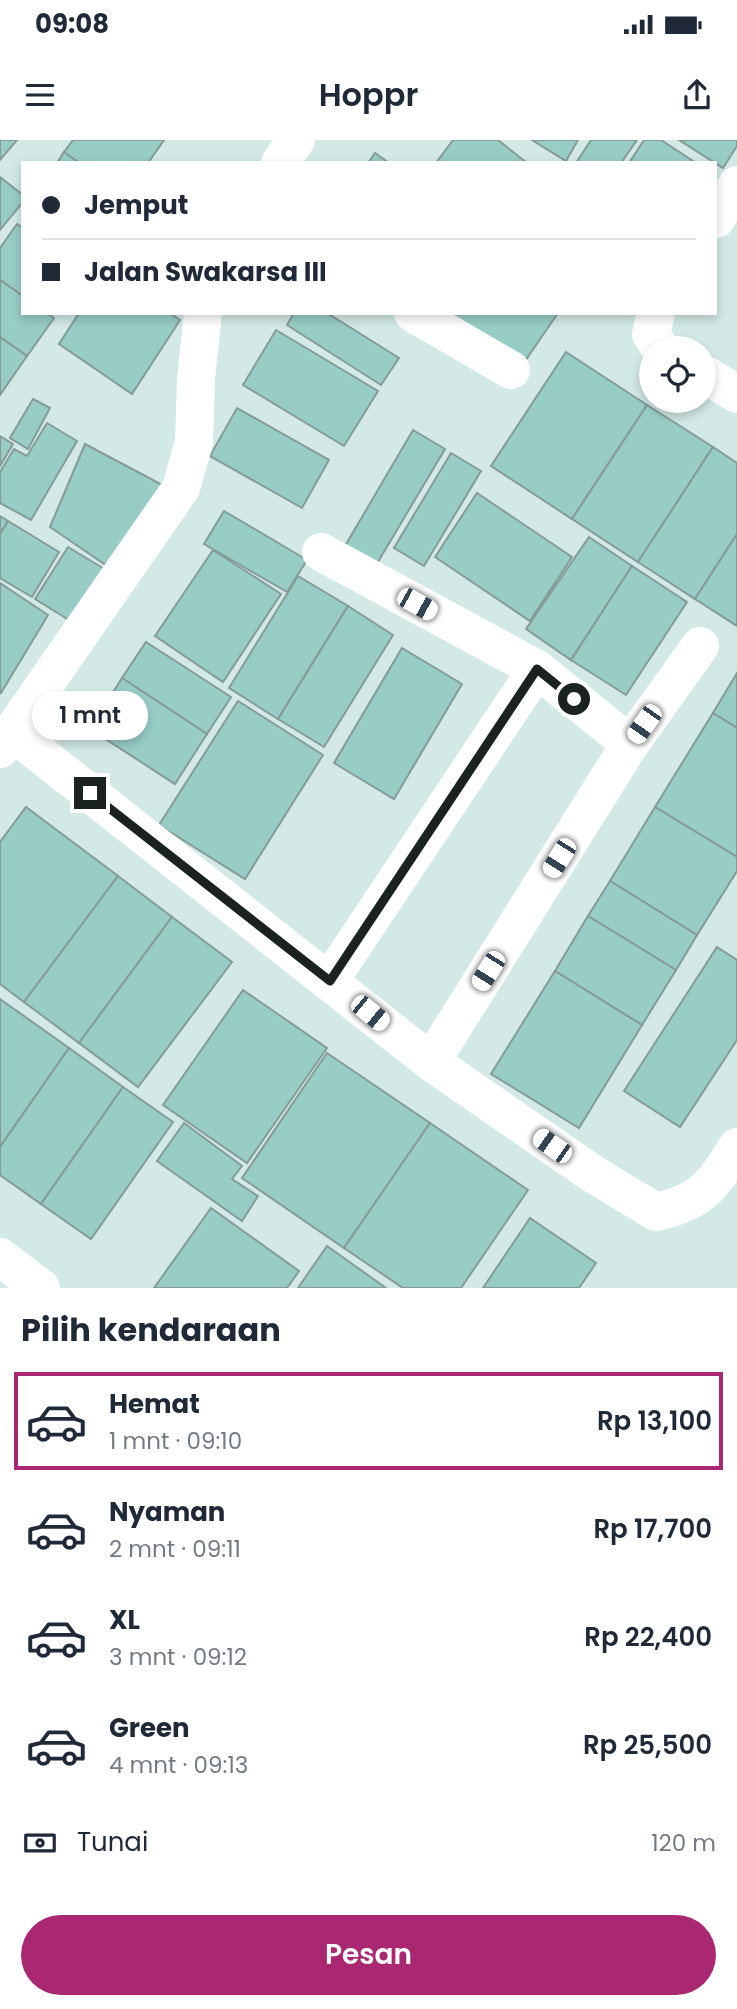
<!DOCTYPE html>
<html lang="id">
<head>
<meta charset="utf-8">
<style>
  :root { --surface:#fff; --page:#f6f6f7; --text:#1f2937; --muted:#747a83; --line:#e0e1e3; --accent:#aa2772 }
  body { margin:0; font-family:Poppins,sans-serif; background:var(--page); color:var(--text); height:100vh; display:flex; flex-direction:column; font-size:26px; white-space:nowrap }
  * { box-sizing:border-box; margin:0 }
  p { font-size:23px; color:var(--muted) }
  .icon { flex:none; width:38px; height:38px; fill:none; stroke:currentColor; stroke-width:2; stroke-linecap:round; stroke-linejoin:round }
  .map { position:relative; height:1148px; overflow:hidden }
  .details { display:flex; flex-direction:column; background:var(--surface); flex:1 }
  .details>* { flex:none }
  .guide { position:absolute; left:21px; top:21px; width:696px; height:154px; border-radius:0px; box-shadow:0 4px 10px #0003; display:grid; align-content:center; height:154px; padding:0 21px; background:var(--surface) }
  .buttons { position:absolute; left:639px; top:196px; display:grid; gap:14px }
  .buttons a { display:grid; place-items:center; width:77px; height:77px; border-radius:50%; background:var(--surface); box-shadow:0 4px 10px #0003; font-size:35px }
  .end { position:absolute; width:32px; height:32px; margin:-16px; border:9px solid #1b2322; background:#fff; box-shadow:0 0 0 4px #fff }
  .from { border-radius:50% }
  .bubble { position:absolute; height:49px; border-radius:24px; background:var(--surface); box-shadow:0 4px 10px #0003; font-size:23px; font-weight:600; line-height:49px; text-align:center }
  .car { position:absolute; width:21px; height:42px; margin:-21px -10px; border-radius:9px; box-shadow:0 0 5px 2px #0007; background:linear-gradient(#fff 24%,#345 0 40%,#fff 0 76%,#345 0 86%,#fff 0) }
  .guide b { display:flex; align-items:center; gap:24px; height:66px; font-size:26px }
  .guide b+b { border-top:2px solid var(--line) }
  .guide i { width:18px; height:18px; background:var(--text) }
  ul { padding:0; list-style:none }
  li { display:flex; align-items:center; gap:21px; height:98px; margin:0 14px 10px; padding:0 7px; border:4px solid transparent; border-radius:0px }
  li div { flex:1 }
  li b { display:block; font-size:26px }
  li em { font-style:normal; font-weight:600 }
  li.selected { border-color:var(--accent) }
  li>.icon { width:63px; height:63px; stroke-width:1.5 }
  h2 { padding:0 21px; font-size:32px; line-height:84px }
  .pay { display:flex; align-items:center; gap:18px; height:77px; padding:0 21px; font-size:26px }
  .pay p { margin-inline-start:auto }
  .button { display:flex; gap:14px; margin-top:auto; padding:14px 21px }
  .button a { flex:1; height:80px; border-radius:42px; background:var(--accent); color:#fff; font-size:28px; font-weight:600; line-height:80px; text-align:center }
  .status { display:flex; justify-content:space-between; align-items:center; height:49px; padding:0 35px; background:var(--surface); direction:ltr }
  .status svg { height:19px; fill:currentColor }
  header { display:flex; justify-content:space-between; align-items:center; height:91px; padding:0 21px; background:var(--surface); font-size:32px; font-weight:600 }
  .map>svg:first-child { display:block }
  .building { fill:#98cdc6; stroke:#859b98; stroke-width:2 }
  .lines { fill:none; stroke-linecap:round; stroke-linejoin:round }
  .minor { stroke:#fff; stroke-width:38 }
  .route { stroke:#1b2322; stroke-width:9 }
</style>
</head>
<body>
<div class="status"><b>09:08</b><svg viewBox="0 0 49 12"><path d="M0 12V9h3v3zM5 12V6h3v6zM10 12V3h3v9zM15 12V0h3v12zM26 1h20v11H26zM47 4h2v5h-2z"/></svg></div>
<header><svg class="icon" aria-label="menu" viewBox="0 0 24 24"><path d="M4 6h16M4 12h16M4 18h16"/></svg>Hoppr<svg class="icon" aria-label="share" viewBox="0 0 24 24"><path d="M12 15V3M7 8l5-5 5 5M5 13v7h14v-7"/></svg></header>
<div class="map">
<svg width="737" height="1148" viewBox="0 0 737 1148">
  <rect width="100%" height="100%" fill="#d2e9e6"/>
  <!-- building -->
  <g class="building">
    <polygon points="0,0 17,0 0,20"/>
    <polygon points="73,0 164,0 148,23 79,23 64,12"/>
    <polygon points="453,0 498,0 527,23 436,23"/>
    <polygon points="532,0 578,0 566,21"/>
    <polygon points="591,0 637,0 621,23 576,23"/>
    <polygon points="644,0 661,0 696,23 629,23"/>
    <polygon points="679,0 737,0 737,6 723,28"/>
    <polygon points="64,12 79,23 57,23"/>
    <polygon points="375,13 389,23 368,23"/>
    <polygon points="0,37 23,55 23,62 0,90"/>
    <polygon points="17,84 23,88 23,156 0,140 0,108"/>
    <polygon points="0,140 23,156 23,173 47,173 54,178 27,216 0,197"/>
    <polygon points="79,173 170,173 180,180 132,254 59,204"/>
    <polygon points="294,173 327,173 399,218 381,245 287,185"/>
    <polygon points="450,173 558,173 523,224"/>
    <polygon points="276,190 378,251 344,306 243,245"/>
    <polygon points="0,197 27,216 0,255"/>
    <polygon points="566,212 647,265 572,379 491,326"/>
    <polygon points="33,259 50,268 28,309 10,298"/>
    <polygon points="647,265 713,307 638,422 572,379"/>
    <polygon points="237,268 329,320 302,368 210,316"/>
    <polygon points="47,283 77,301 31,380 0,363 0,332 14,309 27,316"/>
    <polygon points="413,290 445,309 369,437 338,418"/>
    <polygon points="0,296 13,304 0,326"/>
    <polygon points="85,304 172,350 116,432 50,387"/>
    <polygon points="713,307 737,323 737,394 695,459 638,422"/>
    <polygon points="451,313 481,331 424,426 394,408"/>
    <polygon points="477,353 572,417 530,481 435,417"/>
    <polygon points="224,371 307,420 287,452 204,404"/>
    <polygon points="0,376 8,381 0,394"/>
    <polygon points="8,381 59,412 32,457 0,438 0,394"/>
    <polygon points="737,394 737,486 695,459"/>
    <polygon points="589,397 632,426 571,520 526,489"/>
    <polygon points="68,407 111,433 77,485 35,459"/>
    <polygon points="213,410 281,454 223,542 155,496"/>
    <polygon points="632,426 687,462 626,555 571,520"/>
    <polygon points="298,436 348,466 278,579 229,548"/>
    <polygon points="0,443 48,475 1,553 0,553"/>
    <polygon points="348,466 393,495 324,607 278,579"/>
    <polygon points="146,502 231,557 207,594 122,538"/>
    <polygon points="402,508 462,544 394,659 334,623"/>
    <polygon points="737,533 737,588 713,573"/>
    <polygon points="122,538 207,594 175,644 90,589"/>
    <polygon points="238,561 323,615 245,739 159,685"/>
    <polygon points="713,573 737,588 737,717 655,667"/>
    <polygon points="26,667 118,736 24,862 0,844 0,702"/>
    <polygon points="655,667 737,717 737,731 697,795 610,741"/>
    <polygon points="118,736 172,777 79,903 24,862"/>
    <polygon points="610,741 697,795 676,830 588,776"/>
    <polygon points="588,776 676,830 642,885 555,831"/>
    <polygon points="172,777 232,822 138,947 79,903"/>
    <polygon points="717,807 737,820 737,900 680,987 624,951"/>
    <polygon points="555,831 642,885 579,988 491,934"/>
    <polygon points="243,850 327,908 247,1023 163,965"/>
    <polygon points="0,859 69,908 0,1007"/>
    <polygon points="69,908 123,947 41,1064 0,1035 0,1007"/>
    <polygon points="327,913 430,983 344,1108 242,1038"/>
    <polygon points="123,947 173,982 91,1099 41,1064"/>
    <polygon points="184,983 242,1026 232,1039 258,1056 242,1081 157,1021"/>
    <polygon points="430,983 528,1050 461,1148 403,1148 344,1108"/>
    <polygon points="211,1068 299,1131 287,1148 154,1148"/>
    <polygon points="530,1078 596,1123 579,1148 483,1148"/>
    <polygon points="327,1106 386,1148 298,1148"/>
  </g>
  <g class="lines">
    <!-- minor -->
    <g class="minor">
      <polyline points="280,23 296,0"/>
      <polyline points="716,79 737,45"/>
      <polyline points="413,173 511,230"/>
      <polyline points="656,173 651,194 660,208"/>
      <polyline points="704,234 737,254"/>
      <polyline points="321,412 537,529 630,604"/>
      <path d="M12,592L431,922L593,1034L656,1072C702,1062 713,1045 737,1007"/>
      <polyline points="0,609 181,348 194,302 196,239 203,173"/>
      <polyline points="330,840 537,529"/>
      <polyline points="431,922 630,604 700,506"/>
      <polyline points="0,1117 41,1148"/>
    </g>
  </g>
  <g class="lines">
    <!-- route -->
    <polyline class="route" points="90,653 330,841 537,529 574,559"/>
  </g>
</svg>
<div class="buttons">
<a><svg class="icon" aria-label="locate" viewBox="0 0 24 24"><circle cx="12" cy="12" r="6"/><path d="M12 2v4M12 18v4M2 12h4M18 12h4"/></svg></a>
</div>
<i class="end from" style="left:574px;top:559px"></i>
<i class="end" style="left:90px;top:653px"></i>
<div class="bubble" style="left:32px;top:551px;width:116px">1 mnt</div>
<i class="car" style="left:417px;top:464px;rotate:119deg"></i>
<i class="car" style="left:644px;top:584px;rotate:215deg"></i>
<i class="car" style="left:559px;top:718px;rotate:212deg"></i>
<i class="car" style="left:488px;top:831px;rotate:212deg"></i>
<i class="car" style="left:370px;top:873px;rotate:129deg"></i>
<i class="car" style="left:552px;top:1006px;rotate:305deg"></i>
<div class="guide">
<b><i class="from"></i>Jemput</b>
<b><i></i>Jalan Swakarsa III</b>
</div>
</div>
<section class="details">
<h2>Pilih kendaraan</h2>
<ul>
<li class="selected"><svg class="icon" aria-label="car" viewBox="0 0 24 24"><path d="M5 17H2v-5l4-1 3-4h7l3 4 3 1v5h-3M9 17h6M6 11h13"/><circle cx="7" cy="17" r="2"/><circle cx="17" cy="17" r="2"/></svg><div><b>Hemat</b><p>1 mnt · 09:10</p></div><em>Rp 13,100</em></li>
<li><svg class="icon" aria-label="car" viewBox="0 0 24 24"><path d="M5 17H2v-5l4-1 3-4h7l3 4 3 1v5h-3M9 17h6M6 11h13"/><circle cx="7" cy="17" r="2"/><circle cx="17" cy="17" r="2"/></svg><div><b>Nyaman</b><p>2 mnt · 09:11</p></div><em>Rp 17,700</em></li>
<li><svg class="icon" aria-label="car" viewBox="0 0 24 24"><path d="M5 17H2v-5l4-1 3-4h7l3 4 3 1v5h-3M9 17h6M6 11h13"/><circle cx="7" cy="17" r="2"/><circle cx="17" cy="17" r="2"/></svg><div><b>XL</b><p>3 mnt · 09:12</p></div><em>Rp 22,400</em></li>
<li><svg class="icon" aria-label="car" viewBox="0 0 24 24"><path d="M5 17H2v-5l4-1 3-4h7l3 4 3 1v5h-3M9 17h6M6 11h13"/><circle cx="7" cy="17" r="2"/><circle cx="17" cy="17" r="2"/></svg><div><b>Green</b><p>4 mnt · 09:13</p></div><em>Rp 25,500</em></li>
</ul>
<div class="pay"><svg class="icon" aria-label="cash" viewBox="0 0 24 24"><path d="M3 7h18v10H3z"/><circle cx="12" cy="12" r="2"/></svg>Tunai<p>120 m</p></div>
<div class="button"><a>Pesan</a></div>
</section>
</body>
</html>
